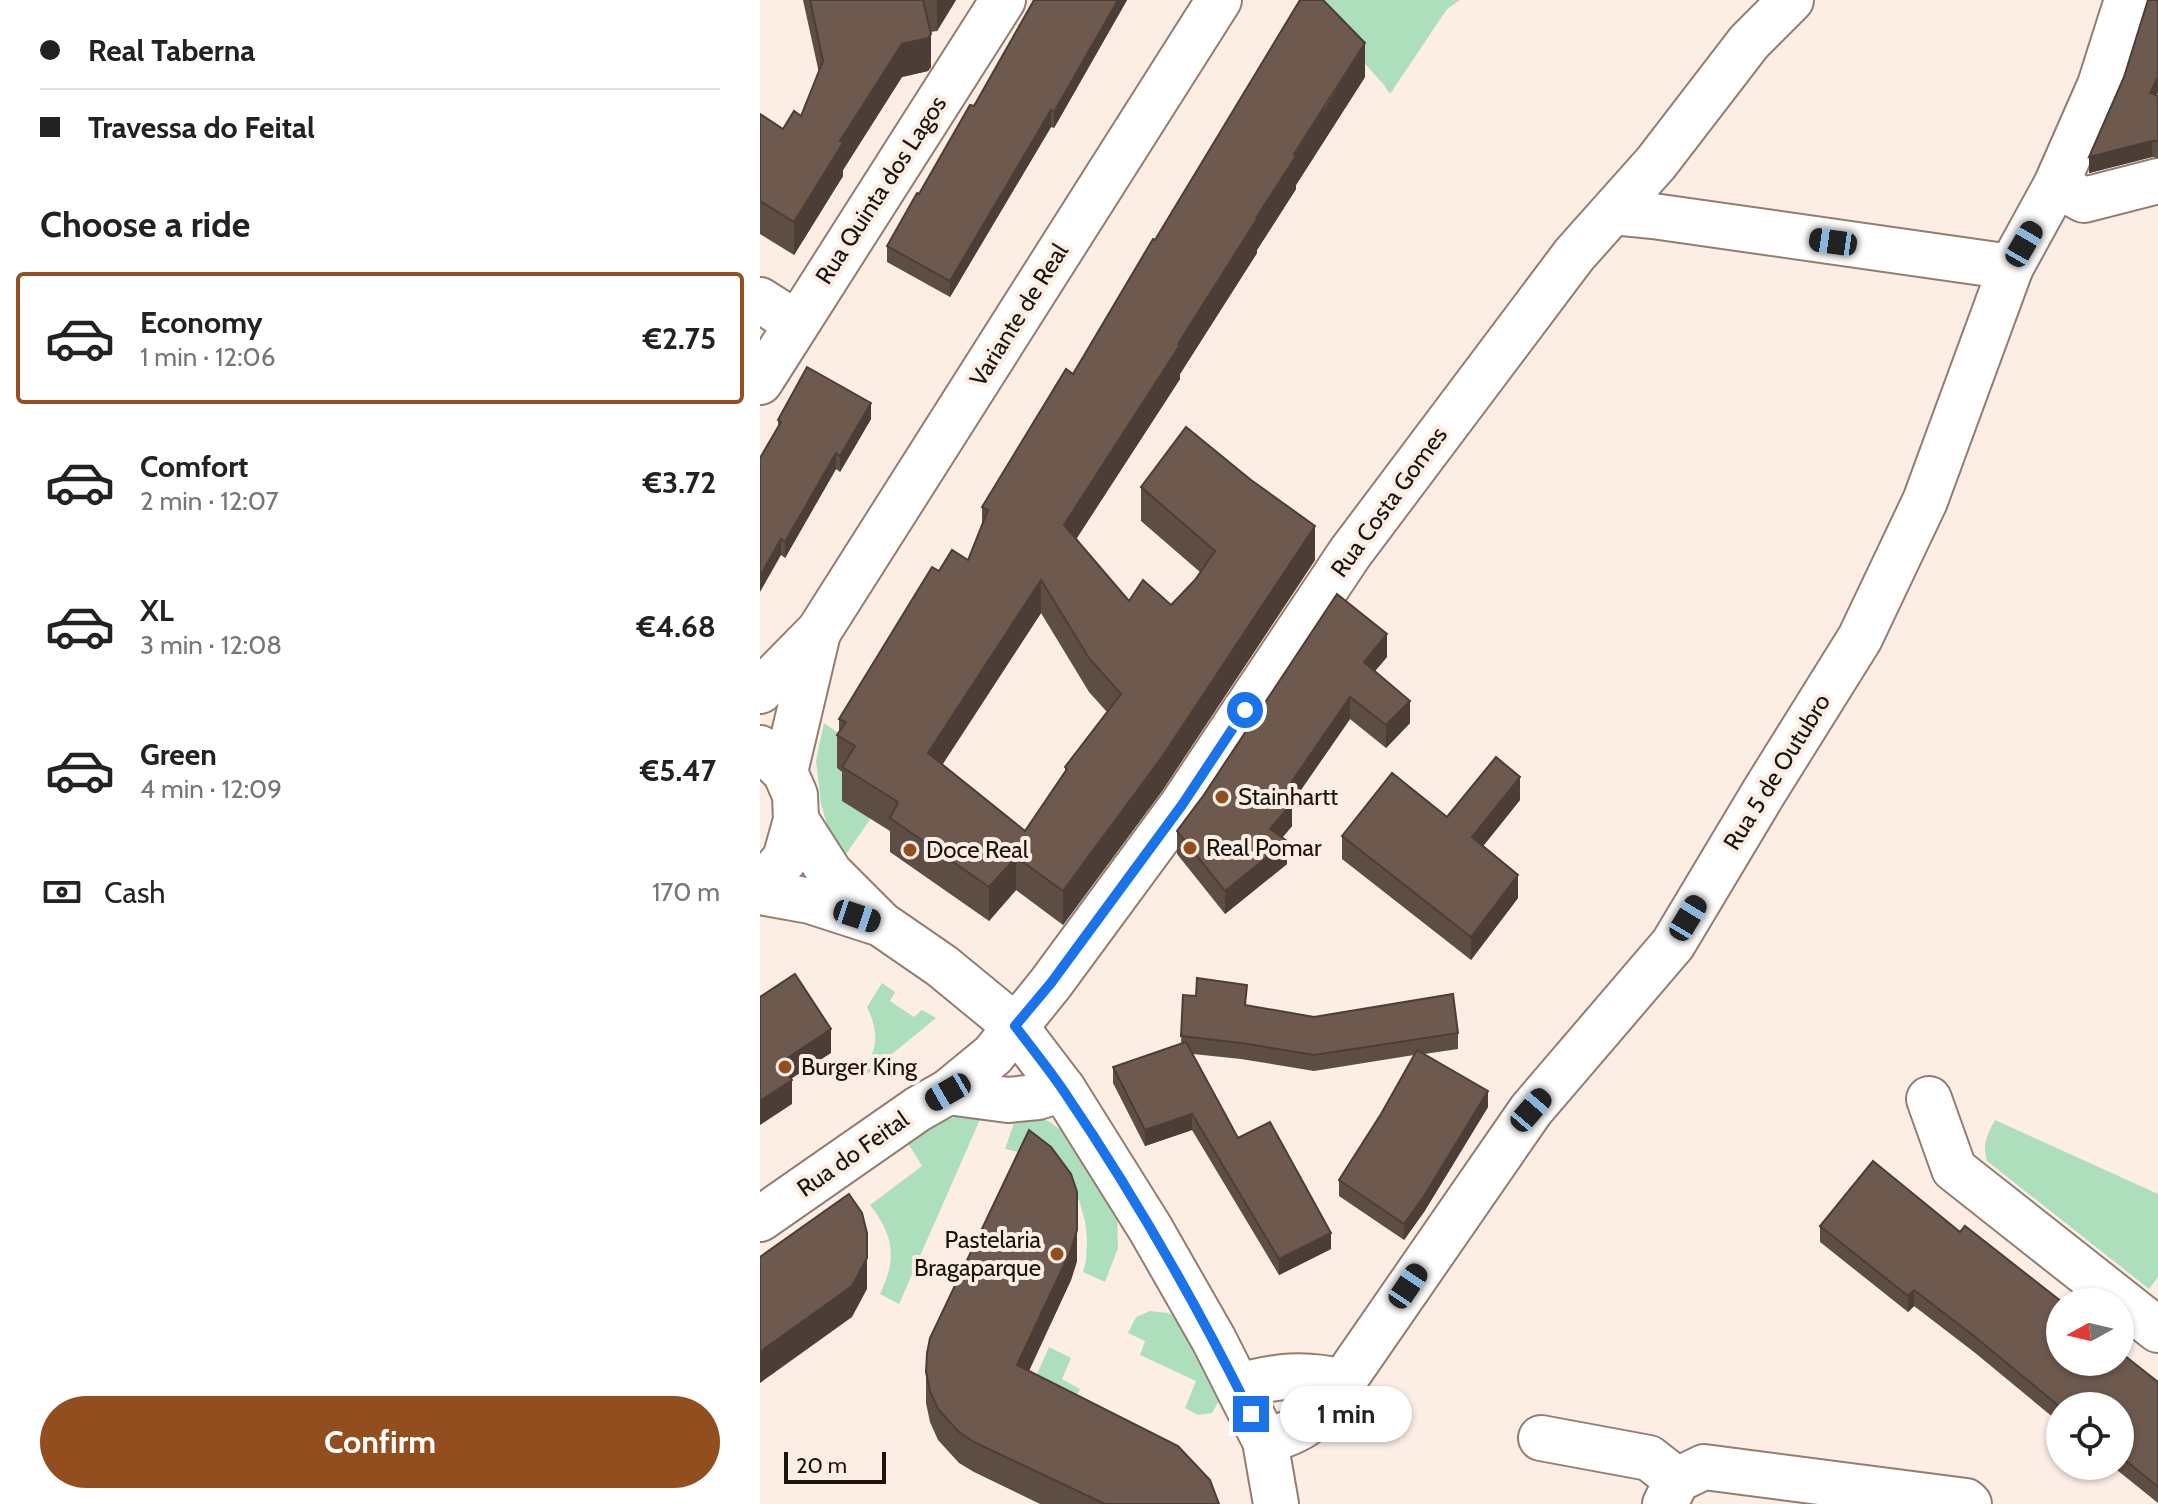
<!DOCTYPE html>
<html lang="en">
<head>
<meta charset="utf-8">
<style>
  :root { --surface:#fff; --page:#f2f2f2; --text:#222; --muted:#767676; --line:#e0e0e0; --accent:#924e1f }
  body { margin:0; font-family:Cabin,sans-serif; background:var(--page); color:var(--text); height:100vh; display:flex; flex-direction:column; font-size:30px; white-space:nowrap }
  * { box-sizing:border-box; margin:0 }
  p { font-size:26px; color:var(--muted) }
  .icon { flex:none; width:44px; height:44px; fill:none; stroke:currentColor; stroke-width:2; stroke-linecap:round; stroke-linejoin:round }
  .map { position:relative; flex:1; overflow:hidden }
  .panel { display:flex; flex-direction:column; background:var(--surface); width:760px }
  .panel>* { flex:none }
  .hud { display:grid; align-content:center; height:176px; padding:0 40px; background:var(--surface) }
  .needle { width:52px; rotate:262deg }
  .tools { position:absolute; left:1286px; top:1288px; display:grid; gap:16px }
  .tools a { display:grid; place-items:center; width:88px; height:88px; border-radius:50%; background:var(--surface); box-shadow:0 2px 6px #0004; font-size:40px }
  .scale { position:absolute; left:24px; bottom:20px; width:102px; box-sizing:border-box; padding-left:8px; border:4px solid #1b130e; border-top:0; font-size:22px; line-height:28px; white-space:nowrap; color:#1b130e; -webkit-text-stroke:6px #fcede5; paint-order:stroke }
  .end { position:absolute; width:36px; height:36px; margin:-18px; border:10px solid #1a73e8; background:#fff; box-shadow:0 0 0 4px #fff }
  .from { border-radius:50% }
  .bubble { position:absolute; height:56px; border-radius:28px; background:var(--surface); box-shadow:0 2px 6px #0004; font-size:26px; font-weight:800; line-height:56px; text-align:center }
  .car { position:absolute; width:24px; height:48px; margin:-24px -12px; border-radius:10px; box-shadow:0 0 6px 2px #0007; background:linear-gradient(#222 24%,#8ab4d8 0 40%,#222 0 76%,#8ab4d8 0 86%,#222 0) }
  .hud b { display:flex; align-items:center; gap:28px; height:76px; font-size:30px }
  .hud b+b { border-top:2px solid var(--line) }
  .hud i { width:20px; height:20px; background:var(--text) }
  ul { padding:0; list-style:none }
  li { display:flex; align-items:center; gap:24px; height:132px; margin:0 16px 12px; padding:0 24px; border:4px solid transparent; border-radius:8px }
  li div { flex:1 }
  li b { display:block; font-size:30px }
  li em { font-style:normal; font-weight:800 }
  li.current { border-color:var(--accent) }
  li>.icon { width:72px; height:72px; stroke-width:1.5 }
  h2 { padding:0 40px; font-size:36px; line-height:96px }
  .pay { display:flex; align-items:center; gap:20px; height:88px; padding:0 40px; font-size:30px }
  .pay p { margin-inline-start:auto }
  .action { display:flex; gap:16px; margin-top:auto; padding:16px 40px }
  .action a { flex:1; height:92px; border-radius:48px; background:var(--accent); color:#fff; font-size:32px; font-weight:800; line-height:92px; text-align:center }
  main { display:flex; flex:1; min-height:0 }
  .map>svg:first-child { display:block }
  .green { fill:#aedfbc }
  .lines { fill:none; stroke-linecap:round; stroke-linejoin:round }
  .minor-casing { stroke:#937d71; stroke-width:48 }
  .major-casing { stroke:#937d71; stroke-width:48 }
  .minor { stroke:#fff; stroke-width:44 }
  .major { stroke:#fff; stroke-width:44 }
  .wall { fill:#5e4d43; fill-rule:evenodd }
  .shaded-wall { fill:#4c3e37 }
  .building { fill:#6d594e; stroke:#4c3e37; stroke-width:2; fill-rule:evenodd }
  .route { stroke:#1a73e8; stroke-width:10 }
  .poi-dot { fill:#924e1f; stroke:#fcede5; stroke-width:3 }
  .labels { text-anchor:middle; stroke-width:8; stroke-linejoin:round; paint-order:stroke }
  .street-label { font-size:24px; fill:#1b130e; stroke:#fcede5 }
  .poi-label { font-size:24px; fill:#1b130e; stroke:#fcede5; text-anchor:start }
</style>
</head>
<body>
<main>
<section class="panel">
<div class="hud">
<b><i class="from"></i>Real Taberna</b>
<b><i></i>Travessa do Feital</b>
</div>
<h2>Choose a ride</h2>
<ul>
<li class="current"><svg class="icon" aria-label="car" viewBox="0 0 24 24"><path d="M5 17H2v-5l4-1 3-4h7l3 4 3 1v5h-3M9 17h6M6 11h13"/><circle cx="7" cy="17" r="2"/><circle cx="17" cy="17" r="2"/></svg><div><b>Economy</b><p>1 min · 12:06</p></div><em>€2.75</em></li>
<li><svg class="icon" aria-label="car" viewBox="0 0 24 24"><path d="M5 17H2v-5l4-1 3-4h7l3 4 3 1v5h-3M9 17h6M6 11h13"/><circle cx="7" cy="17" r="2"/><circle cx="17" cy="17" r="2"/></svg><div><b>Comfort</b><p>2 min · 12:07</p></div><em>€3.72</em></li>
<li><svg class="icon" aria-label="car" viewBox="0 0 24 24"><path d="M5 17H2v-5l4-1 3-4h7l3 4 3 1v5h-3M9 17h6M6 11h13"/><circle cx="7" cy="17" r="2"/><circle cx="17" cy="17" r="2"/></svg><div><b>XL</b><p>3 min · 12:08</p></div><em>€4.68</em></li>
<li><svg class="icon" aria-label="car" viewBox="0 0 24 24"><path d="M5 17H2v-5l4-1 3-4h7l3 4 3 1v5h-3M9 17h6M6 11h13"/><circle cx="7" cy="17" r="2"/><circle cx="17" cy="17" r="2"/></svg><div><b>Green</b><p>4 min · 12:09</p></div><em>€5.47</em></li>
</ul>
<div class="pay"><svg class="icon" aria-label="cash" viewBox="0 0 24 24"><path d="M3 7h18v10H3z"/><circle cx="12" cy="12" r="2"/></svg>Cash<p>170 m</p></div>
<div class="action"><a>Confirm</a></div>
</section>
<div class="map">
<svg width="1398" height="1504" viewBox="0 0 1398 1504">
  <rect width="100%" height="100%" fill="#fcede5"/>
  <!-- green -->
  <g class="green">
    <polygon points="548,0 700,0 687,9 630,94 624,85"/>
    <polygon points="64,723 88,740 95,779 111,818 84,857 69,831 61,804 56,761"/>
    <path d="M122,983L135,992L130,1001L154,1017L162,1010L176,1018L100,1080C115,1049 122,1040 107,1007Z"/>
    <polygon points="259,1108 290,1122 318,1143 357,1212 358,1248 345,1282 323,1272 326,1261 327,1240 325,1221 319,1200 307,1181 269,1154 245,1149"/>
    <path d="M195,1117H221L139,1304L120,1294C137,1259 134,1235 110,1205L162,1166L146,1140L173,1125Z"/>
    <path d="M1235,1120L1398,1194V1277L1389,1289L1227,1161C1222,1145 1227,1134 1235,1120Z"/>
    <polygon points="390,1311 408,1313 422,1320 460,1399 452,1413 438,1415 425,1408 436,1381 380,1355 385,1341 368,1333 376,1317"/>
    <polygon points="289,1347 311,1358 302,1379 320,1389 309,1413 268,1394"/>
  </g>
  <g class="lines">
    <!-- minor casing -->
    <g class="minor-casing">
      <g id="minor">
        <polyline points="1296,185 1324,200 1398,181"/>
        <polyline points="853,212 893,216 1251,267"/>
        <polyline points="0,300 36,323"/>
        <polyline points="0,382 243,0"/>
        <polyline points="188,1092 248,1100 278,1097 303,1089"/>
        <polyline points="1169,1099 1194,1169 1398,1330"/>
        <polyline points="0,1219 158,1109 188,1092 233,1055 291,983 422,805 590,553 814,255 896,163 989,42 1031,0"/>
        <path d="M478,1386C516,1376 544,1372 583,1382"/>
        <polyline points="781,1438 889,1458 917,1480"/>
        <path d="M505,1441C550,1429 555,1417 583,1382L771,1110L913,944L1004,792L1100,638L1165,501L1251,267L1296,185L1340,85L1367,0"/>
        <polyline points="905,1504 917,1480 944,1467 1206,1501 1209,1504"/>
      </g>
    </g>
    <!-- major casing -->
    <g class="major-casing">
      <g id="major">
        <polyline points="0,691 59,631 459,0"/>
        <polyline points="0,748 25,772 35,795 36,820 25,859 0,887"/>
        <polyline points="25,772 58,633"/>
        <polyline points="36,820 70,873 121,924 182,966 255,1026 303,1089 390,1228 454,1340 505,1441 516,1504"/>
        <polyline points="0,892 50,901 115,922"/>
      </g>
    </g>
    <!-- minor -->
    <use href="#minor" class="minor"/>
    <!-- major -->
    <use href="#major" class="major"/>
  </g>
  <!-- wall -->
  <g class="wall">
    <polygon points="43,0 196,0 177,31 170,32 171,67 168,71 142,77 83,170 83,176 34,255 0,234 0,114 23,129 41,116 59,73"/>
    <polygon points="274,0 367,0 294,128 291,127 190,297 127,262 127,246 214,106"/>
    <path d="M605,77L536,185V189L497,250V253L420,374V379L316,539L369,601L411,605L435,580L440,572L381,521V487L555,560L402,791L303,925L256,890L229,921L130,852V831L82,801V772L77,768V735L79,731V719L179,571L208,560L222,526V507L313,374L395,240ZM281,613L329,692L347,712L305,767V773L265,831L182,764Z"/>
    <polygon points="1364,77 1398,96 1398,158 1392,157 1329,173"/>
    <polygon points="111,419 80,472 76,469 25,558 21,555 18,420"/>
    <polygon points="627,657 615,671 650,723 626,748 590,719 532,803 532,826 522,838 527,864 465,914 417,854 417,831"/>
    <polygon points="760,800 723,846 758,898 711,960 582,859 582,836 687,817"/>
    <polygon points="423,995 554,1017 698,1033 698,1049 664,1054 728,1107 664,1212 644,1240 579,1196 579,1180 621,1114 654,1055 554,1071 481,1059 433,1054 478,1138 571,1249 519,1275 432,1130 385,1146 353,1083 353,1067 421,1044"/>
    <polygon points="1060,1226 1300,1362 1398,1382 1398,1503 1352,1466 1360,1466 1360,1406 1300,1406 1300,1423 1214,1352 1154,1306 1148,1312 1060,1242"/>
    <polygon points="317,1261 311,1280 269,1371 459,1504 280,1504 214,1472 199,1463 178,1440 170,1422 166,1403 166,1372"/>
  </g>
  <!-- shaded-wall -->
  <g class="shaded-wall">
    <polygon points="177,0 196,0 177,31"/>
    <polygon points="358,0 367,0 294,128 294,112"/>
    <polygon points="171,34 171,67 168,71 142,77 83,170 83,176 34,255 34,222 80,141 142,44"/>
    <polygon points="605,43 605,77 536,185 536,189 497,250 497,253 420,374 420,379 304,558 304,525"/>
    <polygon points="1398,77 1398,93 1390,109 1390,93"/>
    <polygon points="291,110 291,127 190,297 190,281"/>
    <polygon points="1392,141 1392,157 1329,173 1329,157"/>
    <polygon points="111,403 111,419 80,472 80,456"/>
    <polygon points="76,453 76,469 25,558 25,542"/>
    <polygon points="555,526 555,560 402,791 303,925 303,891"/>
    <polygon points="21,539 21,555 0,592 0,576"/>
    <polygon points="281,580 281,613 168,787 168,753"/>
    <polygon points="627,634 627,657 604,684 604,662"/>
    <polygon points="590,697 590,719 531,804 532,803 532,826 510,852 510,829 522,796"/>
    <polygon points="650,701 650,723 626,748 626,725"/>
    <polygon points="760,777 760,800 712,860 712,837"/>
    <polygon points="527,841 527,864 465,914 465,891"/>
    <polygon points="256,857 256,890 229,921 229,887"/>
    <polygon points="758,875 758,898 711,960 711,937"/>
    <polygon points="71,1029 71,1053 20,1086 20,1063"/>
    <polygon points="32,1080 32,1104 0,1125 0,1101"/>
    <polygon points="728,1091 728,1107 664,1212 644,1240 644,1224"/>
    <polygon points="432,1114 432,1130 385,1146 385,1130"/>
    <polygon points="317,1230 317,1261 311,1280 257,1396 257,1365"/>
    <polygon points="571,1233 571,1249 519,1275 519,1259"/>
    <polygon points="107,1258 107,1289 92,1317 0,1383 0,1352"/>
    <polygon points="1154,1290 1154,1306 1148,1312 1148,1296"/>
  </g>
  <!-- building -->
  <g class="building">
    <polygon points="50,0 163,0 171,34 168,38 142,44 80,141 83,143 34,222 0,201 0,114 23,129 34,111 41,116 63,61"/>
    <polygon points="274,0 358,0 294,112 291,110 190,281 127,246 157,193 159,194 210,105 214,106"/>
    <path d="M540,0H563L605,43L534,154L536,156L496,218L497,219L418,344L420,345L304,525L369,601L383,580L411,605L435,580L455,551L381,487L426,427L491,480L555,526L402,757L303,891L256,857L229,887L130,818L138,802L82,767L95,746L77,735L86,722L79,719L172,567L179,571L192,550L208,560L228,510L222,507L306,369L313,374L393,239L395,240ZM281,580L329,658L361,694L305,767L307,769L265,831L168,753Z"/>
    <polygon points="1388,0 1398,0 1398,77 1390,93 1398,96 1398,141 1392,141 1329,157 1364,77"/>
    <polygon points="47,367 111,403 80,456 76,453 25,542 21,539 0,576 0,458 21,422 18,420"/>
    <polygon points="577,594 627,634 604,662 650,701 626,725 590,697 522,796 532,803 510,829 527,841 465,891 417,831 443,796"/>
    <polygon points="736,757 760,777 712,837 758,875 711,937 582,836 632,773 687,817"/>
    <polygon points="35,974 71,1029 20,1063 32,1080 0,1101 0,997"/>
    <polygon points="437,978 487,985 485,1005 554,1017 693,994 698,1033 554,1055 481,1043 421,1036 423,995 436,996"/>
    <polygon points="426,1042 478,1138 510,1122 571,1233 519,1259 432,1114 385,1130 353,1067"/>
    <polygon points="657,1050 728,1091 664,1196 644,1224 579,1180 621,1114"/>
    <polygon points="269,1130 291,1147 311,1174 317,1192 317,1230 311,1250 257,1365 418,1446 450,1480 459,1504 345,1504 214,1442 199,1432 178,1409 170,1391 166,1372 167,1353 170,1338"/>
    <polygon points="1113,1161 1200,1232 1205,1226 1302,1302 1300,1302 1300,1362 1360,1362 1360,1352 1398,1382 1398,1487 1360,1456 1360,1406 1300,1407 1214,1336 1154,1290 1148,1296 1060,1226"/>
    <polygon points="89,1194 102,1213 107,1233 107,1258 92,1286 0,1352 0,1257"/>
  </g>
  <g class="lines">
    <!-- route -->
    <path class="route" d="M485,710L422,805L291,983L255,1026C271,1047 288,1068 303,1090C373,1193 436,1303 491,1414"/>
  </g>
  <!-- markers -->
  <g class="poi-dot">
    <circle cx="462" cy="797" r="8"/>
    <circle cx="430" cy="848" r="8"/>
    <circle cx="150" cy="850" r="8"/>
    <circle cx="25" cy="1067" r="8"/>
    <circle cx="297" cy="1254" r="8"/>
  </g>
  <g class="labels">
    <!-- street labels -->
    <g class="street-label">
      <text transform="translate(121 190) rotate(-57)" y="8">Rua Quinta dos Lagos</text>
      <text transform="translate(259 315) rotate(-58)" y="8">Variante de Real</text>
      <text transform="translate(629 502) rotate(-54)" y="8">Rua Costa Gomes</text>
      <text transform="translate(1017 772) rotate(-58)" y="8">Rua 5 de Outubro</text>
      <text transform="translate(93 1154) rotate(-35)" y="8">Rua do Feital</text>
    </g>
    <!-- poi labels -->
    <g class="poi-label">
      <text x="478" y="805">Stainhartt</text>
      <text x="446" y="856">Real Pomar</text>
      <text x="166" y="858">Doce Real</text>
      <text x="41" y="1075">Burger King</text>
      <text x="281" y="1248" text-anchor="end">Pastelaria<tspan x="281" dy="28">Bragaparque</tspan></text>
    </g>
  </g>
</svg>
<div class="tools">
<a><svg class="needle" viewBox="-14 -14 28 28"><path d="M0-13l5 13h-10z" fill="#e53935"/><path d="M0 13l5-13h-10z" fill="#767676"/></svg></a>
<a><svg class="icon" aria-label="locate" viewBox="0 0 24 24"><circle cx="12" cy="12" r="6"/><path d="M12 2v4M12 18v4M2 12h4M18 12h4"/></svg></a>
</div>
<div class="scale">20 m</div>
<i class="end from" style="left:485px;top:710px"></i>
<i class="end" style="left:491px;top:1414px"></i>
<div class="bubble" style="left:520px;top:1386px;width:132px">1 min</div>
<i class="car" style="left:1073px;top:242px;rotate:278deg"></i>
<i class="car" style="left:1264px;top:244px;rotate:30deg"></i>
<i class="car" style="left:97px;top:916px;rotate:108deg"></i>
<i class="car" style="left:928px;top:918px;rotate:31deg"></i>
<i class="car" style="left:188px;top:1092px;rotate:240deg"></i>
<i class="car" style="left:771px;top:1110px;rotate:41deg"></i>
<i class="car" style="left:648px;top:1286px;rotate:34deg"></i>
</div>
</main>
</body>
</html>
